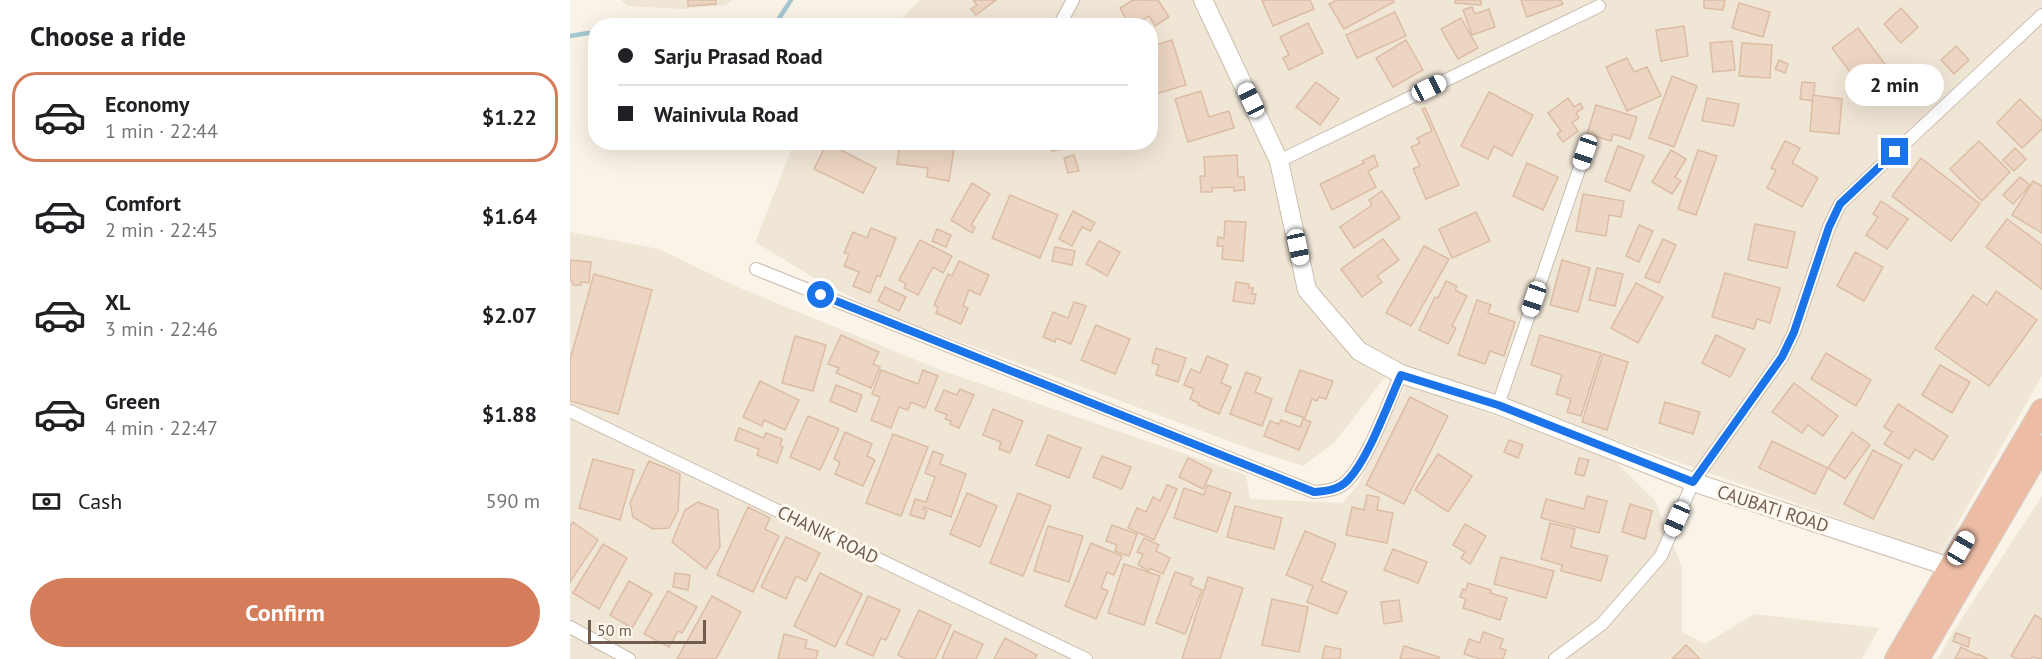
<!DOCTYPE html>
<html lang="en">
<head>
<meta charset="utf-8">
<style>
  :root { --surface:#fff; --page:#f2f2f2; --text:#202124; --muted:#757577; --line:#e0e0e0; --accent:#d57d5a }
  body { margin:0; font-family:"PT Sans",sans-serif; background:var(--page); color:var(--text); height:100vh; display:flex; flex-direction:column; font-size:22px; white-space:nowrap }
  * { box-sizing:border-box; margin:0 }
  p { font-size:20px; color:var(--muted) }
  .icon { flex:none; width:33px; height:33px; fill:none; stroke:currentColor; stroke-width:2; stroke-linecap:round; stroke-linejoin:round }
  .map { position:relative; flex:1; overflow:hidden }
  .panel { display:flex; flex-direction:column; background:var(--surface); width:570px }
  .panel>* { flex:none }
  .guide { position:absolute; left:18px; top:18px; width:570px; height:132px; border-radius:24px; box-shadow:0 6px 24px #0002; display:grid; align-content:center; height:132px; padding:0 30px; background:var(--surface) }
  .scale { position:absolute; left:18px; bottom:15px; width:118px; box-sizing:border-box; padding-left:6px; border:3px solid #705c4e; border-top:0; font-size:16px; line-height:21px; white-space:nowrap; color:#705c4e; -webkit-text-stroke:4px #fdf7ed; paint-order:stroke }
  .end { position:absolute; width:27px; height:27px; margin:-14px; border:8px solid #1a73e8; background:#fff; box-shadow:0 0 0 3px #fff }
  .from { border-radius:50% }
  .bubble { position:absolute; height:42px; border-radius:21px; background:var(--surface); box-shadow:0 6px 24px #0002; font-size:20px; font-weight:700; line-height:42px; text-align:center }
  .car { position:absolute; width:18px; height:36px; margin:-18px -9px; border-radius:8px; box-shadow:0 0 4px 2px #0007; background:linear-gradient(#fff 24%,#345 0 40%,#fff 0 76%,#345 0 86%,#fff 0) }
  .guide b { display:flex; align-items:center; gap:21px; height:57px; font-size:22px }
  .guide b+b { border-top:2px solid var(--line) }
  .guide i { width:15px; height:15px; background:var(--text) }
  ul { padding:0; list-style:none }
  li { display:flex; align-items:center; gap:18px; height:90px; margin:0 12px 9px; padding:0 18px; border:3px solid transparent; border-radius:24px }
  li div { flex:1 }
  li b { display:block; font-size:22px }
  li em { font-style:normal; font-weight:700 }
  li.active { border-color:var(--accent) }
  li>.icon { width:54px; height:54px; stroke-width:1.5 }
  h2 { padding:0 30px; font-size:27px; line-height:72px }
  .pay { display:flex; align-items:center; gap:15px; height:66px; padding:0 30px; font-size:22px }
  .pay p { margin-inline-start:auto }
  .primary-button { display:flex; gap:12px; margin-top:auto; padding:12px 30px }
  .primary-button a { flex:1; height:69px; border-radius:36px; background:var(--accent); color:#fff; font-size:24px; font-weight:700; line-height:69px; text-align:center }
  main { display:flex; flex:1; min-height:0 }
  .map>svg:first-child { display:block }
  .residential { fill:#f0e6d6 }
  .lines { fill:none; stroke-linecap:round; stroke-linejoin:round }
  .stream { stroke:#a5c8d1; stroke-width:4.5 }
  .building { fill:#ecd5c2; stroke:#dcbda4; stroke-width:1.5 }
  .street-casing { stroke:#cabcae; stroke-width:14 }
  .secondary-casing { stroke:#ccbdac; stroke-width:20 }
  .highway-casing { stroke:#d7d1cd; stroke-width:24 }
  .street { stroke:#fff; stroke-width:12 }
  .secondary { stroke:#fff; stroke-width:18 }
  .highway { stroke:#ecbca5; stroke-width:22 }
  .route { stroke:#1a73e8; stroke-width:8 }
  .labels { text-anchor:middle; stroke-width:6; stroke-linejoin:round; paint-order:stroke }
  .street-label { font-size:18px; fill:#705c4e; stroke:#fdf7ed }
</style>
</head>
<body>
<main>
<section class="panel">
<h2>Choose a ride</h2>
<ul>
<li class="active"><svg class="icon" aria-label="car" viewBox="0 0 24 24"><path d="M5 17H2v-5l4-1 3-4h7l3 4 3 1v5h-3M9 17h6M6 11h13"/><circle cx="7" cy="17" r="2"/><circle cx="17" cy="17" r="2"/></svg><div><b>Economy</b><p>1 min · 22:44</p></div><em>$1.22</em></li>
<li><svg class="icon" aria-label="car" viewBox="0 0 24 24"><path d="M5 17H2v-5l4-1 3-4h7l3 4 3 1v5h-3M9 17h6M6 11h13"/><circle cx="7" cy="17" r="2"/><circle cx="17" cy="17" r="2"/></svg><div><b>Comfort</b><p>2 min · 22:45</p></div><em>$1.64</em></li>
<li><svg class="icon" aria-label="car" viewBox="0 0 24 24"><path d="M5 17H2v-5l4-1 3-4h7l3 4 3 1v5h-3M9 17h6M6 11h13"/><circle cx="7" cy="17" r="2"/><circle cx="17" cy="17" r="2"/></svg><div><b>XL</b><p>3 min · 22:46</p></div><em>$2.07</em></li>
<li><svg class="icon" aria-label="car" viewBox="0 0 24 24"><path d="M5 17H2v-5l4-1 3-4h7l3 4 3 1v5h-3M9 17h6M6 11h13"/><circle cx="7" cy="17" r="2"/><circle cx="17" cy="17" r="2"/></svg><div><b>Green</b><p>4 min · 22:47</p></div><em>$1.88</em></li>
</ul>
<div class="pay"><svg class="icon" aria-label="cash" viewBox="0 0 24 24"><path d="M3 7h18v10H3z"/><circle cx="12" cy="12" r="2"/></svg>Cash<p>590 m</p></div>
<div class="primary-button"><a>Confirm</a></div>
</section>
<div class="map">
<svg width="1472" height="659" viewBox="0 0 1472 659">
  <rect width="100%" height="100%" fill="#faf3e7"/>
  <!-- residential -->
  <g class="residential">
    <polygon points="51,0 162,0 156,5 113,9 58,6"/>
    <polygon points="350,0 1472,0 1472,376 1370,554 826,363 764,443 733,466 683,450 318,315 251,282 185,242 224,143 580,142 580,26 326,25"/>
    <polygon points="0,232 89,249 165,286 373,371 676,475 680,499 772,503 788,485 836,385 1002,442 1043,459 1085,501 1112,567 1112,632 1135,644 1184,614 1309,628 1292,659 0,659"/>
    <polygon points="1472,496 1472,659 1368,659 1381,635"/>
  </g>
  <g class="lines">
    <!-- stream -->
    <g class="stream">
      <polyline points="204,26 221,0"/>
      <polyline points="0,36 18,33 26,35"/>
    </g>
  </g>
  <!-- building -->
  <g class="building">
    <polygon points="118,0 146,0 146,4 118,6"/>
    <polygon points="403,0 426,0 406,15 401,9 407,5"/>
    <polygon points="563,0 588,0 599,17 585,26 579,16 564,26 560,26 550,8"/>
    <polygon points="696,0 740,0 744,9 703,26 692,1"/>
    <polygon points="767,0 823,0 824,2 774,29 759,4"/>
    <polygon points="885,0 911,0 911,5 885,3"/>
    <polygon points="951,0 991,0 993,4 957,17"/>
    <polygon points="1134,0 1155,0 1153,10 1134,8"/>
    <polygon points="1169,3 1200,12 1193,37 1162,28"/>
    <polygon points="902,7 905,14 919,9 925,27 902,35 893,10"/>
    <polygon points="1331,8 1348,27 1331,43 1314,24"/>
    <polygon points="825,12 836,36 787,58 776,35"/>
    <polygon points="891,18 908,48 888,59 871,29"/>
    <polygon points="738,23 753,53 719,70 713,58 719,55 710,37"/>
    <polygon points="1114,26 1118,56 1091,61 1086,30"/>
    <polygon points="1288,28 1323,75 1297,95 1262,48"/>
    <polygon points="602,40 616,85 582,95 580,76 586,74 580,55 580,47"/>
    <polygon points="836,40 853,70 823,87 806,58"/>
    <polygon points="1162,41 1165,70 1143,72 1140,43"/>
    <polygon points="1172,43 1202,45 1200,78 1169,76"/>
    <polygon points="1386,46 1399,60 1384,74 1371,60"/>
    <polygon points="1057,58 1064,72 1077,67 1091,96 1057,111 1036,67"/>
    <polygon points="1209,60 1218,64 1215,73 1205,69"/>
    <polygon points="1102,76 1127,86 1104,147 1079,138"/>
    <polygon points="746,82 769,99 750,125 726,107"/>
    <polygon points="1232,82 1245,83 1243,101 1230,99"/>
    <polygon points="631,91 639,117 659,111 664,128 618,142 605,99"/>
    <polygon points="919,92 963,115 942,156 924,146 918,159 891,146"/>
    <polygon points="1243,95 1272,99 1269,134 1240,131"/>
    <polygon points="998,98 1004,107 1010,103 1013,108 1006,113 1009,118 1002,123 1008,131 993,142 987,134 991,131 978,113"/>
    <polygon points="1137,98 1169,104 1164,126 1132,121"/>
    <polygon points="1450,99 1472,121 1472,129 1452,148 1427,123"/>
    <polygon points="1026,105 1067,117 1060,139 1043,134 1041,141 1017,134"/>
    <polygon points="855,108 889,185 856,199 843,169 850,166 841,147 850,143 847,138 862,131 852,109"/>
    <polygon points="1215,141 1230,148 1222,163 1248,178 1232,207 1197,188 1206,170 1201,168"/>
    <polygon points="1409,141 1440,172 1412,201 1380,169"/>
    <polygon points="330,142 384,148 379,181 357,177 358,168 327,164"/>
    <polygon points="480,142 495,142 496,148 482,151"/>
    <polygon points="257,143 306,168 293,193 244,169"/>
    <polygon points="1048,146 1074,156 1060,191 1035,181"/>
    <polygon points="1445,148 1456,159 1444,171 1433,160"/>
    <polygon points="1101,150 1116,159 1105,177 1111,181 1102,194 1082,182"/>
    <polygon points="1128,150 1147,156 1126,215 1108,209"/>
    <polygon points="504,155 509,171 498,173 494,158"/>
    <polygon points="667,155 668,177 674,177 675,190 664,191 664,187 642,188 642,192 631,192 630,176 635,176 634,157"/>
    <polygon points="804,155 808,166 798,171 806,187 762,210 750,184 794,163 792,161"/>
    <polygon points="1351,158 1410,204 1381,241 1322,196"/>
    <polygon points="957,163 988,177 973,210 943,196"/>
    <polygon points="1450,177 1460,185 1443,204 1433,195"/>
    <polygon points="1463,181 1472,186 1472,233 1442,215"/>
    <polygon points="402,183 420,194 401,225 405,227 402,233 381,220"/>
    <polygon points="812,191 830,218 784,248 770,227 802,205 799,200"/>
    <polygon points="1013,194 1054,201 1051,217 1039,215 1036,236 1006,231"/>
    <polygon points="440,195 488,215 470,258 422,238"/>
    <polygon points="1311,201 1338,219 1317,249 1296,235 1308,217 1303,214"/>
    <polygon points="503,211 525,223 520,231 512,227 502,246 489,239"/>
    <polygon points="906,212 920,241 882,258 869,229"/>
    <polygon points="1437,219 1472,245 1472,289 1416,247"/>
    <polygon points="655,221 676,222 673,261 652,259 653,246 647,246 648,237 654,238"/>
    <polygon points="1185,224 1225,232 1217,268 1178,260"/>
    <polygon points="1069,225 1083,231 1069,262 1056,256"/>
    <polygon points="301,228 326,238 310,277 307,275 300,293 283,286 289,272 274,266 279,254 274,253 283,232 297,238"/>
    <polygon points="367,229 381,235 376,247 362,241"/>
    <polygon points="813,239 829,260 807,276 812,282 792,297 771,269"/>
    <polygon points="1093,239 1106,245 1089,283 1075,277"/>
    <polygon points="350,240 382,256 373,273 363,267 348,295 334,288 336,284 329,280"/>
    <polygon points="529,241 550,252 537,276 516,264"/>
    <polygon points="854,246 879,259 841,326 816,313"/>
    <polygon points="485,247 505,251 502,265 482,261"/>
    <polygon points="1285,252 1313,267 1294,301 1267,286"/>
    <polygon points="0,260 21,262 19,283 11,282 11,285 3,285 2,281 0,280"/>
    <polygon points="992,260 1020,268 1008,312 980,305"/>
    <polygon points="389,261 419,275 410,295 399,290 393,306 398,308 391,324 366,313 368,307 364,305 378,274 382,276"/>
    <polygon points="1027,268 1053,274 1045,306 1019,300"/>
    <polygon points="1155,273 1210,288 1200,323 1187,319 1184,329 1142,317"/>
    <polygon points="24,274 82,290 48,414 0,401 0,360"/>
    <polygon points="876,281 887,286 885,290 897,296 882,326 886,328 878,344 849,330 865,297 868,298"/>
    <polygon points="666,282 679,284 679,288 683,288 682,294 686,294 684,304 663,301"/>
    <polygon points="1066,283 1093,297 1068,343 1041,328"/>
    <polygon points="315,287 336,297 329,311 308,301"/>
    <polygon points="1426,291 1467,320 1419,386 1365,348 1403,295 1417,305"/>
    <polygon points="907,300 921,305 918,313 945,322 934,356 920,351 915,364 888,355"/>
    <polygon points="504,302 516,306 501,344 486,338 485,342 473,337 483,312 498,318"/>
    <polygon points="526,325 560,339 545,374 511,360"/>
    <polygon points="271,335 309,352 303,364 310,367 301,388 266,373 269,368 258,364"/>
    <polygon points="970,335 1031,353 1011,416 997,412 1001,399 986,394 992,375 961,365"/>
    <polygon points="1146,335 1175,349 1160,377 1132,363"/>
    <polygon points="225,336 256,345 243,391 212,383"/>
    <polygon points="586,348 616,358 608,382 586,375 589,365 582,363"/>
    <polygon points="1256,353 1301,380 1286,406 1241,379"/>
    <polygon points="1033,354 1058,362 1037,430 1012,422"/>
    <polygon points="637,356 658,365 651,383 661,387 649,414 628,405 629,403 620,399 624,389 614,385 621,369 630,373"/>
    <polygon points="1370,365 1400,382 1382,413 1352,395"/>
    <polygon points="311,370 348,384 353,370 368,376 355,408 341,402 338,410 329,407 321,428 301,420 310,397 302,394"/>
    <polygon points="730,370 763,381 756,399 749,397 747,401 742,399 735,418 715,411"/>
    <polygon points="676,372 691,378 685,392 702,399 692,426 660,414"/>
    <polygon points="190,381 229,400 215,430 194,420 192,426 173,417"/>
    <polygon points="1224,383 1268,416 1253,436 1238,425 1232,433 1202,412"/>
    <polygon points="266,385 292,395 286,412 260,401"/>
    <polygon points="390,389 404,395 389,428 380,424 381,421 375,419 377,415 365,410 374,390 387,395"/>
    <polygon points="840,397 878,416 834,504 796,485"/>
    <polygon points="1095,402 1130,412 1123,434 1089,423"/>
    <polygon points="1328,404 1378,436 1363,460 1345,449 1339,459 1314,444 1322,432 1314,427"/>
    <polygon points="423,409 453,421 440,453 429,449 431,442 413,435"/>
    <polygon points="238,416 269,429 250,470 220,457"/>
    <polygon points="733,419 741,422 729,450 694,436 700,421 709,424 711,420 730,427"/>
    <polygon points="169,428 194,438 196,433 212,439 210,446 213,447 207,463 187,455 189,449 165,440"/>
    <polygon points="275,432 302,444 297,456 305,460 293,486 265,474 270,462 264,459"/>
    <polygon points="1282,432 1300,445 1275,479 1258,468"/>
    <polygon points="323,434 358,447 331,516 296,503"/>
    <polygon points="478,435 511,448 499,478 466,465"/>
    <polygon points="939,440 953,445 948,458 934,452"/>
    <polygon points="1202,441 1258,468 1245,494 1189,468"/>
    <polygon points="1303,450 1332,465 1303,519 1274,504"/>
    <polygon points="363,451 373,455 370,464 396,474 381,517 354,507 353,509 357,511 354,519 340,515 345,499 356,502 365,477 355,473"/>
    <polygon points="868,454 902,476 878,512 845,490"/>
    <polygon points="532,456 561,467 552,489 523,477"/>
    <polygon points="618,458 642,470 633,489 609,477"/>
    <polygon points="1009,458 1019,460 1014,476 1005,474"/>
    <polygon points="23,459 64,470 50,520 9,508"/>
    <polygon points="79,461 110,474 108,511 99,528 83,529 63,517 60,503"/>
    <polygon points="597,485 607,489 584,540 558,528 567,508 576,512 583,497 590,501"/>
    <polygon points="637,485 661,493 647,532 604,518 614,488 634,495"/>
    <polygon points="397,493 427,506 410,547 380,534"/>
    <polygon points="448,493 481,506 453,576 420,563"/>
    <polygon points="797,495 809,497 807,510 823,513 817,543 776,535 782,507 794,510"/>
    <polygon points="1017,496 1037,501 1029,533 971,518 976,499 1014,509"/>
    <polygon points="128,502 148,510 150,547 136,569 102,542 115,510"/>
    <polygon points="1060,504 1082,511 1075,539 1052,532"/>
    <polygon points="665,506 712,518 704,549 657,537"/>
    <polygon points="178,507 200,518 195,529 209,536 183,592 147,575"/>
    <polygon points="3,522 28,540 0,582 0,526"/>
    <polygon points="980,523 1005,529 1001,547 1038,556 1031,581 991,571 992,565 971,559"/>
    <polygon points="895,524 916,536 900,564 891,558 895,552 883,545"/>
    <polygon points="542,525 567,534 559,556 545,551 547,545 536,541"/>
    <polygon points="478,526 513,536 499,582 464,571"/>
    <polygon points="735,531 766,544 751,581 777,592 767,614 737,602 743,586 716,575"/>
    <polygon points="216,537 250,553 236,581 226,576 216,599 191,587"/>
    <polygon points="574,538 589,545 586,551 600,558 593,574 580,568 579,571 568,565 573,554 567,552"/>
    <polygon points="521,543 552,556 544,575 537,572 531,588 538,591 526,619 495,606"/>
    <polygon points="33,544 57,558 29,609 3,593"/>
    <polygon points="823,549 857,562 848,583 814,570"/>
    <polygon points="931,557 984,571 976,598 924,584"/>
    <polygon points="554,564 590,576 574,625 538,613"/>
    <polygon points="605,572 623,578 620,585 632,590 615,634 586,623"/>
    <polygon points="105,573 120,575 118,590 103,587"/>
    <polygon points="250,573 292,594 265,647 224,626"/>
    <polygon points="638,577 673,588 650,659 612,659"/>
    <polygon points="59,581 82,594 62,628 40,615"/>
    <polygon points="898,583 921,590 920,593 937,598 930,620 893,608 896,599 890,597 893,589 896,590"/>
    <polygon points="98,591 127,607 112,633 108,631 99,647 74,634"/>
    <polygon points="142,596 171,612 146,659 107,659"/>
    <polygon points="298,596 330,610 316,640 311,638 303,656 276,644"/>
    <polygon points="702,599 738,607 729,652 692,645"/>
    <polygon points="829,600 832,621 814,624 811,602"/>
    <polygon points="349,610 381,625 365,659 336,659 328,655"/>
    <polygon points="1465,615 1472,619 1472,659 1462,657 1461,659 1447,659 1441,656"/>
    <polygon points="384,631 413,644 406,659 372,659"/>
    <polygon points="913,632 933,639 930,648 936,650 933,659 910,659 894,654 899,639 910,643"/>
    <polygon points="1386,633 1400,638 1398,647 1383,641"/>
    <polygon points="214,634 237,640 235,648 248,651 246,659 208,659"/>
    <polygon points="435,638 467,655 465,659 424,659"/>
    <polygon points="1116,645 1130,659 1102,659"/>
    <polygon points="755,646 771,649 770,659 752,659"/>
    <polygon points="834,646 869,657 869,659 830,659"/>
    <polygon points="1391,647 1407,655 1408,654 1418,659 1385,659"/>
  </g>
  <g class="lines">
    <!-- street casing -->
    <g class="street-casing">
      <g id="street">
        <polyline points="489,26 503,0"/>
        <polyline points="709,161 1029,6"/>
        <path d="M186,269L744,492C756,491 769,490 778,480C799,458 818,403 831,374"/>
        <polyline points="928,405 1015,152"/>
        <polyline points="0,411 516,659"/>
        <polyline points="0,627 59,659"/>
        <polyline points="985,659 1032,624 1091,556 1123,482 1212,357 1224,332 1259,227 1270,204 1472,15"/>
      </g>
    </g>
    <!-- secondary casing -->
    <g class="secondary-casing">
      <polyline id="secondary" points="633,0 709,161 737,290 789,351 831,374 928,405 1123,482 1380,567"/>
    </g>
    <!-- highway casing -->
    <g class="highway-casing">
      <g id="highway">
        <polyline points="1326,659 1472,410"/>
        <polyline points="1348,659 1472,447"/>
      </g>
    </g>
    <!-- street -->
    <use href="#street" class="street"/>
    <!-- secondary -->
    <use href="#secondary" class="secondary"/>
    <!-- highway -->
    <use href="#highway" class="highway"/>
  </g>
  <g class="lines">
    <!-- route -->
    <path class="route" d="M251,295L744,492C756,491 769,490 778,480C799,458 818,403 831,375L928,405L1123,482L1212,357L1224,332L1259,227L1270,204L1325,152"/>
  </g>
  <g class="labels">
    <!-- street labels -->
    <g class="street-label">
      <text transform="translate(1203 509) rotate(18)" y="6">CAUBATI ROAD</text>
      <text transform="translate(258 535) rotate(26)" y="6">CHANIK ROAD</text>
    </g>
  </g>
</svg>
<div class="scale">50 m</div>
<i class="end from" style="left:251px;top:295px"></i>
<i class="end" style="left:1325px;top:152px"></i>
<div class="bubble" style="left:1275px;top:64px;width:99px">2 min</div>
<i class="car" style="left:859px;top:88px;rotate:64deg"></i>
<i class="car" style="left:681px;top:100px;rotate:334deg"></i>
<i class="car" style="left:1015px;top:152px;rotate:199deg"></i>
<i class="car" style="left:728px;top:247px;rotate:168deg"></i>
<i class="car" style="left:964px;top:299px;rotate:199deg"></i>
<i class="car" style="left:1107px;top:519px;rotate:204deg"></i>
<i class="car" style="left:1391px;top:548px;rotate:30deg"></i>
<div class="guide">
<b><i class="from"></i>Sarju Prasad Road</b>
<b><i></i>Wainivula Road</b>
</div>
</div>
</main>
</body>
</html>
